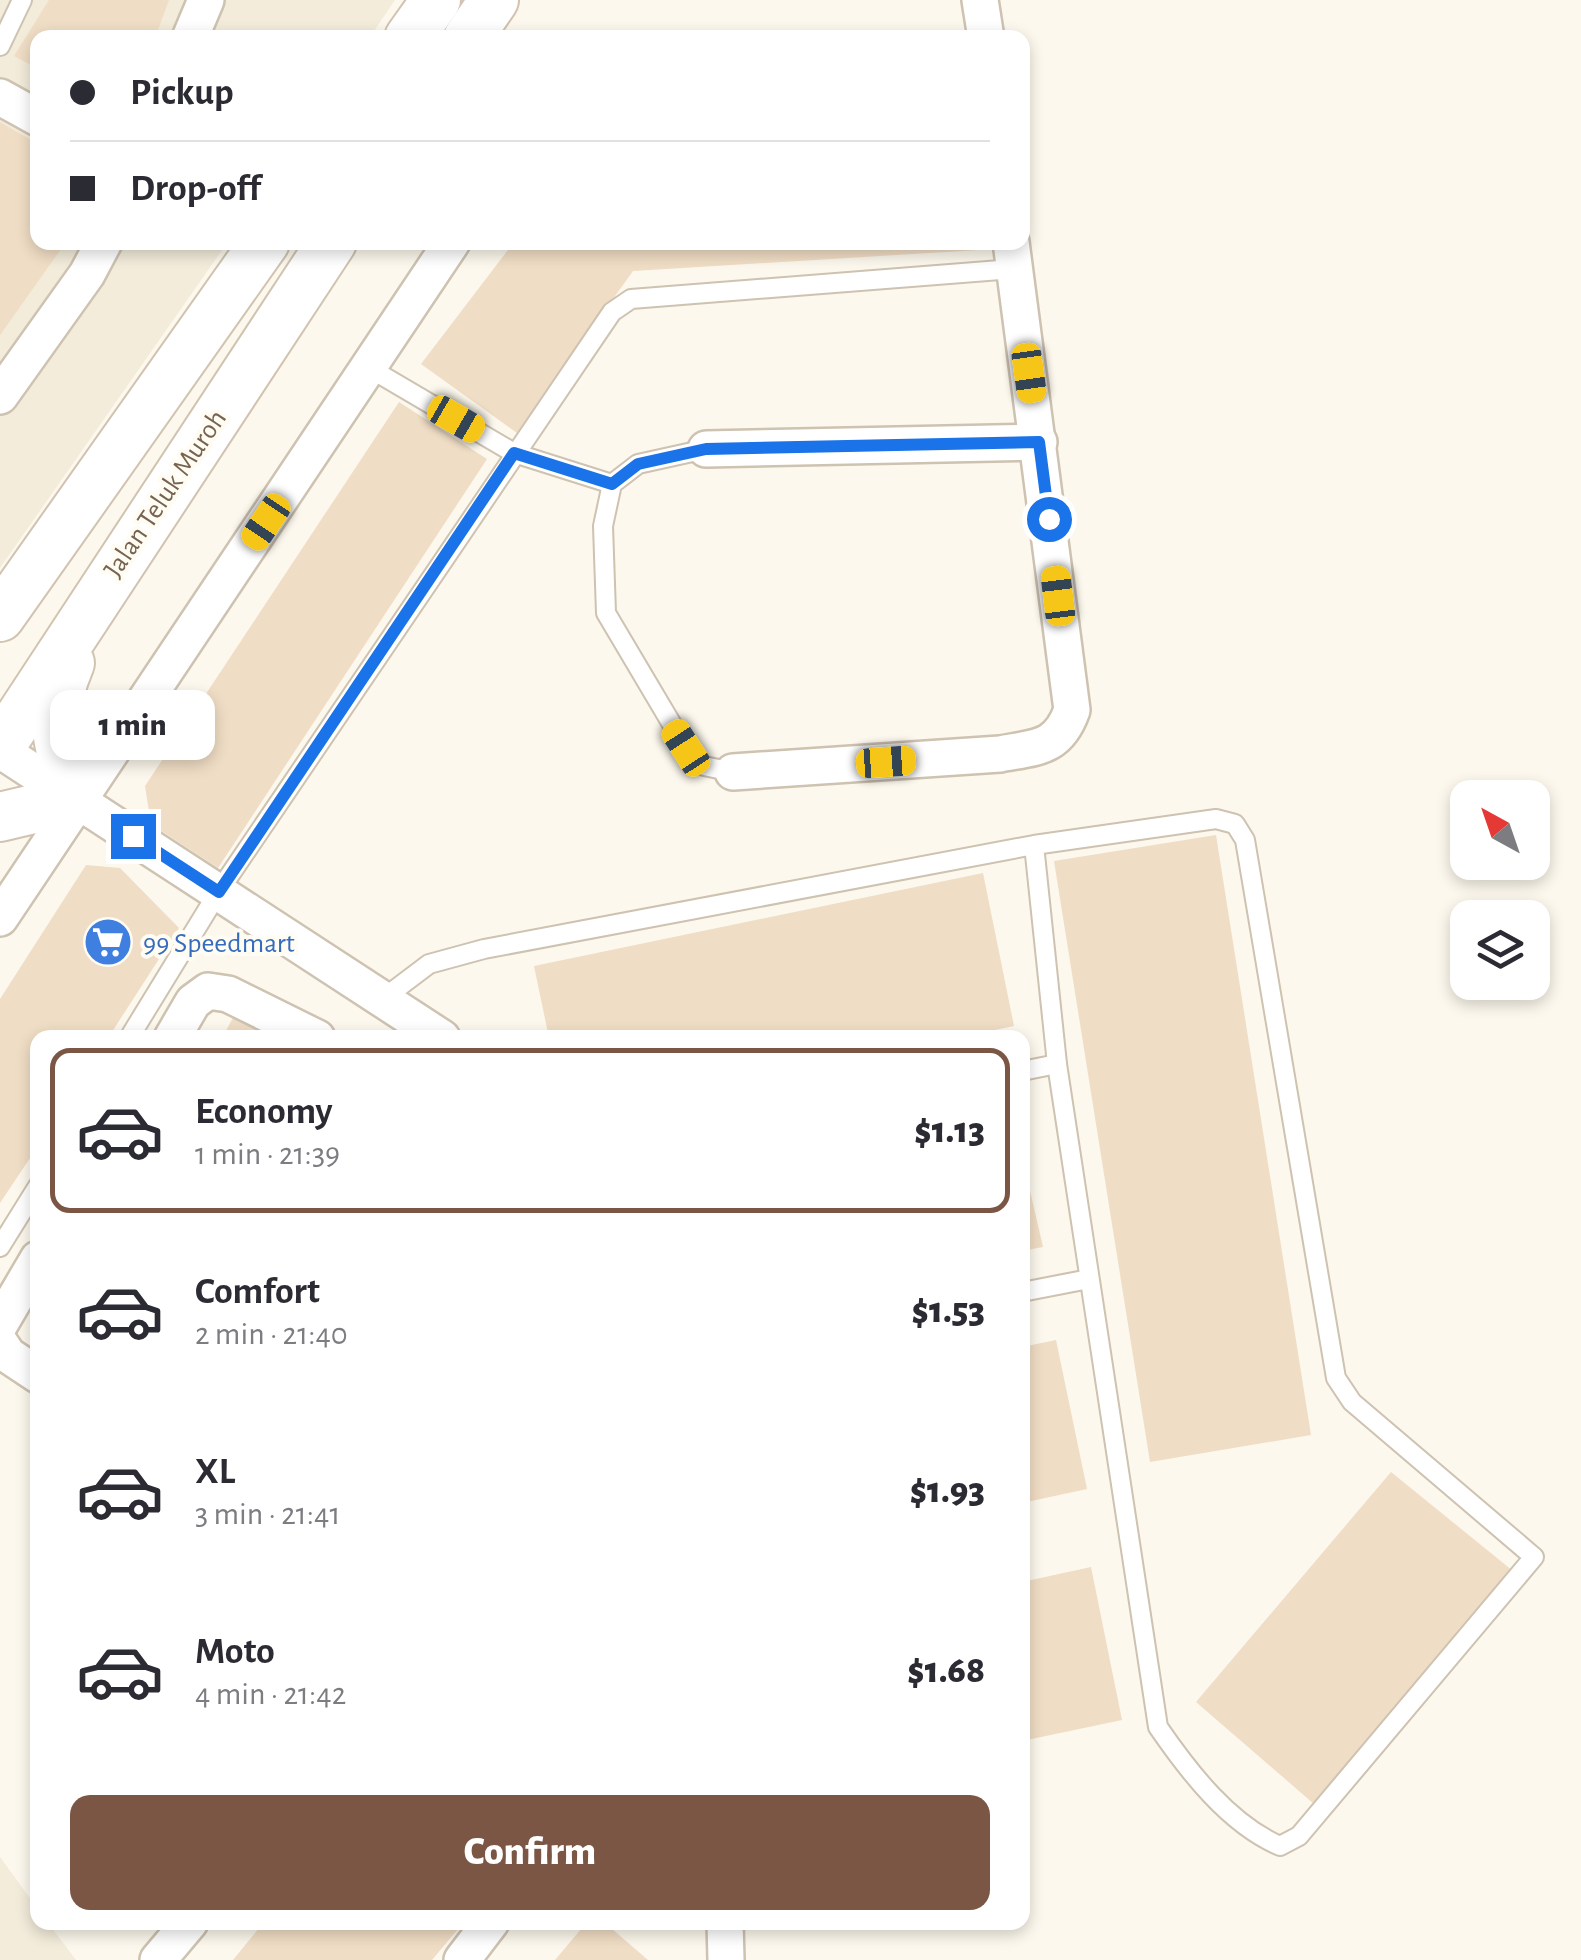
<!DOCTYPE html>
<html lang="en">
<head>
<meta charset="utf-8">
<style>
  :root { --surface:#fff; --page:#f7f7f7; --text:#2b2b33; --muted:#7c7c81; --line:#e1e1e2; --accent:#7c5644 }
  body { margin:0; font-family:"Alegreya Sans",sans-serif; background:var(--page); color:var(--text); height:100vh; display:flex; flex-direction:column; font-size:38px; white-space:nowrap }
  * { box-sizing:border-box; margin:0 }
  p { font-size:32px; color:var(--muted) }
  .icon { flex:none; width:55px; height:55px; fill:none; stroke:currentColor; stroke-width:2; stroke-linecap:round; stroke-linejoin:round }
  .map { position:relative; flex:1; overflow:hidden }
  .details { position:absolute; left:30px; top:1030px; width:1000px; height:900px; display:flex; flex-direction:column; background:var(--surface); border-radius:20px; box-shadow:0 5px 15px #0003 }
  .details>* { flex:none }
  .hud { position:absolute; left:30px; top:30px; width:1000px; height:220px; border-radius:20px; box-shadow:0 5px 15px #0003; display:grid; align-content:center; height:220px; padding:0 40px; background:var(--surface) }
  .needle { width:65px; rotate:320deg }
  .tools { position:absolute; left:1450px; top:780px; display:grid; gap:20px }
  .tools a { display:grid; place-items:center; width:100px; height:100px; border-radius:20px; background:var(--surface); box-shadow:0 5px 15px #0003; font-size:50px }
  .end { position:absolute; width:45px; height:45px; margin:-22px; border:12px solid #1a73e8; background:#fff; box-shadow:0 0 0 5px #fff }
  .from { border-radius:50% }
  .bubble { position:absolute; height:70px; border-radius:20px; background:var(--surface); box-shadow:0 5px 15px #0003; font-size:32px; font-weight:800; line-height:70px; text-align:center }
  .car { position:absolute; width:30px; height:60px; margin:-30px -15px; border-radius:12px; box-shadow:0 0 8px 2px #0007; background:linear-gradient(#f5c518 24%,#345 0 40%,#f5c518 0 76%,#345 0 86%,#f5c518 0) }
  .hud b { display:flex; align-items:center; gap:35px; height:95px; font-size:38px }
  .hud b+b { border-top:2px solid var(--line) }
  .hud i { width:25px; height:25px; background:var(--text) }
  ul { padding:18px 0 0; list-style:none }
  li { display:flex; align-items:center; gap:30px; height:165px; margin:0 20px 15px; padding:0 20px; border:5px solid transparent; border-radius:20px }
  li div { flex:1 }
  li b { display:block; font-size:38px }
  li em { font-style:normal; font-weight:800 }
  li.active { border-color:var(--accent) }
  li>.icon { width:90px; height:90px; stroke-width:1.5 }
  .cta { display:flex; gap:20px; margin-top:auto; padding:20px 40px }
  .cta a { flex:1; height:115px; border-radius:20px; background:var(--accent); color:#fff; font-size:40px; font-weight:800; line-height:115px; text-align:center }
  .map>svg:first-child { display:block }
  .residential { fill:#f3ecdb }
  .building { fill:#f0ddc5 }
  .lines { fill:none; stroke-linecap:round; stroke-linejoin:round }
  .service-casing { stroke:#cec2b1; stroke-width:22 }
  .minor-casing { stroke:#cec2b1; stroke-width:40 }
  .secondary-casing { stroke:#d1c3b0; stroke-width:52 }
  .service { stroke:#fff; stroke-width:18 }
  .minor { stroke:#fff; stroke-width:35 }
  .secondary { stroke:#fff; stroke-width:48 }
  .route { stroke:#1a73e8; stroke-width:12 }
  .labels { text-anchor:middle; stroke-width:8; stroke-linejoin:round; paint-order:stroke }
  .street-label { font-size:28px; fill:#77634f; stroke:#fefcf3 }
  .shop-label { font-size:28px; fill:#366cbe; stroke:#fefcf3; text-anchor:start }
</style>
</head>
<body>
<div class="map">
<svg width="1581" height="1960" viewBox="0 0 1581 1960">
  <rect width="100%" height="100%" fill="#fcf8ed"/>
  <!-- residential -->
  <g class="residential">
    <polygon points="0,0 395,0 370,37 38,38 38,242 227,243 0,568"/>
    <polygon points="0,1857 37,1908 38,1922 48,1923 76,1960 0,1960"/>
  </g>
  <!-- building -->
  <g class="building">
    <polygon points="49,0 169,0 155,38 38,38 38,69 14,56"/>
    <polygon points="0,122 38,144 38,242 66,242 0,335"/>
    <polygon points="514,242 994,242 995,249 633,271 517,433 421,364"/>
    <polygon points="399,402 487,459 218,868 151,824 145,786"/>
    <polygon points="1216,835 1311,1435 1150,1462 1054,861"/>
    <polygon points="86,865 120,868 179,928 108,1038 38,1038 38,1146 0,1203 0,999"/>
    <polygon points="983,873 1014,1026 956,1038 549,1038 534,966"/>
    <polygon points="235,1014 275,1038 222,1038"/>
    <polygon points="1022,1156 1043,1247 1022,1251"/>
    <polygon points="1056,1340 1087,1489 1022,1503 1022,1347"/>
    <polygon points="1391,1472 1513,1571 1314,1804 1196,1702"/>
    <polygon points="1091,1567 1122,1720 1022,1741 1022,1582"/>
    <polygon points="264,1922 464,1922 432,1960 233,1960"/>
    <polygon points="587,1922 604,1922 648,1960 555,1960"/>
  </g>
  <g class="lines">
    <!-- service casing -->
    <g class="service-casing">
      <g id="service">
        <polyline points="0,46 22,0"/>
        <polyline points="371,369 514,453 612,484"/>
        <polyline points="706,449 638,464 612,484 603,526 606,613 686,748 704,766 733,772"/>
        <path d="M384,998L429,964L484,949L1034,845L1216,819L1235,824L1245,840L1336,1378L1352,1402L1534,1557L1299,1836L1280,1846C1229,1824 1189,1772 1158,1727L1057,1064L1034,845"/>
        <polyline points="129,1038 219,891 612,312 631,299 1013,269"/>
        <polyline points="1022,1071 1057,1064"/>
        <polyline points="0,1247 38,1186"/>
        <polyline points="1022,1292 1089,1279"/>
      </g>
    </g>
    <!-- minor casing -->
    <g class="minor-casing">
      <g id="minor">
        <polyline points="980,0 986,38"/>
        <polyline points="190,38 206,0"/>
        <polyline points="0,97 38,118"/>
        <polyline points="0,396 87,274 104,242"/>
        <polyline points="706,449 1039,442"/>
        <polyline points="0,750 442,1038"/>
        <path d="M733,772L1000,754C1037,747 1058,749 1072,710L1011,242"/>
        <polyline points="0,918 452,242"/>
        <polyline points="172,1038 193,1002 208,991 228,994 317,1038"/>
        <polyline points="0,1324 38,1259"/>
        <polyline points="0,1343 8,1355 38,1375"/>
        <polyline points="725,1922 726,1960"/>
        <polyline points="158,1960 190,1922"/>
        <polyline points="462,1960 491,1922"/>
      </g>
    </g>
    <!-- secondary casing -->
    <g class="secondary-casing">
      <g id="secondary">
        <polyline points="409,38 436,0"/>
        <polyline points="468,38 494,0"/>
        <polyline points="0,617 265,242"/>
        <polyline points="0,747 332,242"/>
        <path d="M0,817L76,799C58,744 46,719 70,663"/>
      </g>
    </g>
    <!-- service -->
    <use href="#service" class="service"/>
    <!-- minor -->
    <use href="#minor" class="minor"/>
    <!-- secondary -->
    <use href="#secondary" class="secondary"/>
  </g>
  <g class="lines">
    <!-- route -->
    <polyline class="route" points="133,836 219,892 514,453 612,484 638,464 706,449 1039,442 1049,519"/>
  </g>
  <!-- icons -->
  <defs>
    <g id="supermarket-disc" transform="scale(2.5)"><circle r="9.5" fill="#3f7fe0" stroke="#fefcf3"/><path d="M-6-5.5h2.5l.6 2H6L4.5 2H-2.5L-4.4-4H-6ZM-1.5 3.2a1.3 1.3 0 1 0 .1 0ZM3 3.2a1.3 1.3 0 1 0 .1 0Z" fill="#fff"/></g>
  </defs>
  <g fill-rule="evenodd">
    <use href="#supermarket-disc" x="108" y="942"/>
  </g>
  <g class="labels">
    <!-- street labels -->
    <g class="street-label">
      <text transform="translate(164 493) rotate(-56)" y="10">Jalan Teluk Muroh</text>
    </g>
    <!-- shop labels -->
    <g class="shop-label">
      <text x="143" y="952">99 Speedmart</text>
    </g>
  </g>
</svg>
<div class="tools">
<a><svg class="needle" viewBox="-14 -14 28 28"><path d="M0-13l5 13h-10z" fill="#e53935"/><path d="M0 13l5-13h-10z" fill="#7c7c81"/></svg></a>
<a><svg class="icon" aria-label="layers" viewBox="0 0 24 24"><path d="M12 4l9 5-9 5-9-5zM3 14l9 5 9-5"/></svg></a>
</div>
<i class="end from" style="left:1049px;top:519px"></i>
<i class="end" style="left:133px;top:836px"></i>
<div class="bubble" style="left:50px;top:690px;width:165px">1 min</div>
<i class="car" style="left:1029px;top:373px;rotate:172deg"></i>
<i class="car" style="left:456px;top:419px;rotate:120deg"></i>
<i class="car" style="left:266px;top:522px;rotate:214deg"></i>
<i class="car" style="left:1058px;top:596px;rotate:353deg"></i>
<i class="car" style="left:686px;top:748px;rotate:327deg"></i>
<i class="car" style="left:886px;top:762px;rotate:86deg"></i>
<div class="hud">
<b><i class="from"></i>Pickup</b>
<b><i></i>Drop-off</b>
</div>
<section class="details">
<ul>
<li class="active"><svg class="icon" aria-label="car" viewBox="0 0 24 24"><path d="M5 17H2v-5l4-1 3-4h7l3 4 3 1v5h-3M9 17h6M6 11h13"/><circle cx="7" cy="17" r="2"/><circle cx="17" cy="17" r="2"/></svg><div><b>Economy</b><p>1 min · 21:39</p></div><em>$1.13</em></li>
<li><svg class="icon" aria-label="car" viewBox="0 0 24 24"><path d="M5 17H2v-5l4-1 3-4h7l3 4 3 1v5h-3M9 17h6M6 11h13"/><circle cx="7" cy="17" r="2"/><circle cx="17" cy="17" r="2"/></svg><div><b>Comfort</b><p>2 min · 21:40</p></div><em>$1.53</em></li>
<li><svg class="icon" aria-label="car" viewBox="0 0 24 24"><path d="M5 17H2v-5l4-1 3-4h7l3 4 3 1v5h-3M9 17h6M6 11h13"/><circle cx="7" cy="17" r="2"/><circle cx="17" cy="17" r="2"/></svg><div><b>XL</b><p>3 min · 21:41</p></div><em>$1.93</em></li>
<li><svg class="icon" aria-label="car" viewBox="0 0 24 24"><path d="M5 17H2v-5l4-1 3-4h7l3 4 3 1v5h-3M9 17h6M6 11h13"/><circle cx="7" cy="17" r="2"/><circle cx="17" cy="17" r="2"/></svg><div><b>Moto</b><p>4 min · 21:42</p></div><em>$1.68</em></li>
</ul>
<div class="cta"><a>Confirm</a></div>
</section>
</div>
</body>
</html>
